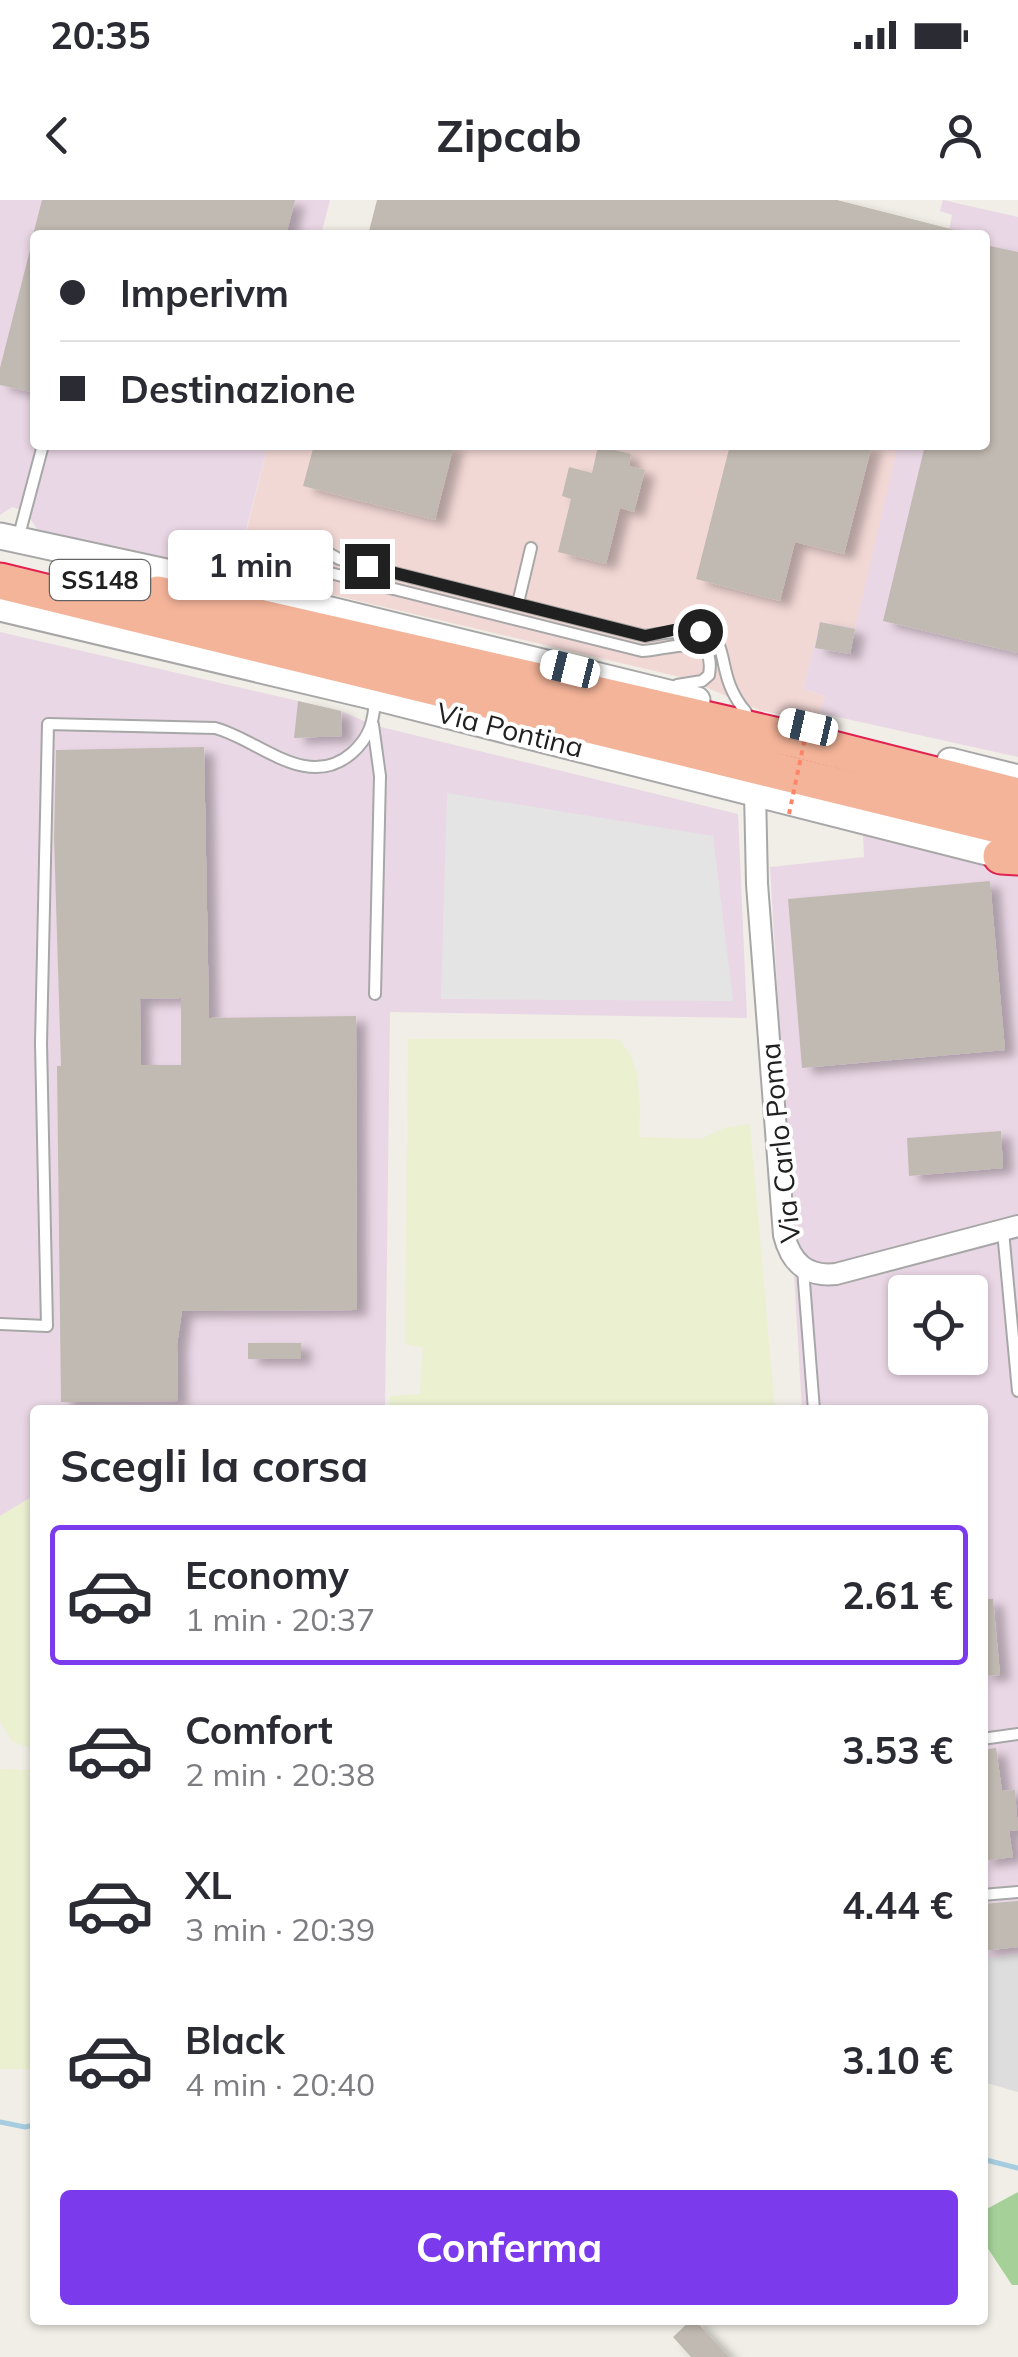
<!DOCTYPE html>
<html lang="it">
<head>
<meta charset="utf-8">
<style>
  :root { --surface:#fff; --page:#f7f7f7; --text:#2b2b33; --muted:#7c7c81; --line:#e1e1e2; --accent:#7c3aed }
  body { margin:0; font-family:Mulish,sans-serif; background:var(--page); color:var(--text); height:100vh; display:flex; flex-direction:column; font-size:38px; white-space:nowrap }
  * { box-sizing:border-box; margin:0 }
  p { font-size:32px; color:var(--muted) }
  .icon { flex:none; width:55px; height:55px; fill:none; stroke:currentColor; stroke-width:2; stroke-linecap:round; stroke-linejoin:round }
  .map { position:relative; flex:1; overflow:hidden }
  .drawer { position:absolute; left:30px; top:1205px; width:958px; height:920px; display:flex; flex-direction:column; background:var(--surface); border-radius:10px; box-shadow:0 2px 8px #0004 }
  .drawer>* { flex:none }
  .banner { position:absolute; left:30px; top:30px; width:960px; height:220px; border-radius:10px; box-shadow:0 2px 8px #0004; display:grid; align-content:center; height:220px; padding:0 30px; background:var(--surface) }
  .fabs { position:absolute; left:888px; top:1075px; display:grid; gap:20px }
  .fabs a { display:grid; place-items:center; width:100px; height:100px; border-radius:10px; background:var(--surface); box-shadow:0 2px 8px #0004; font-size:50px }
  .end { position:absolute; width:45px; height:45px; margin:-22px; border:12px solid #202020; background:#fff; box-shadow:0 0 0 5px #fff }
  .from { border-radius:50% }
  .bubble { position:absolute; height:70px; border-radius:10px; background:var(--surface); box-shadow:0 2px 8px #0004; font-size:32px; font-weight:700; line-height:70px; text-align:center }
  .car { position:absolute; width:30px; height:60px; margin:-30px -15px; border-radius:12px; box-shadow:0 0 8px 2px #0007; background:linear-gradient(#fff 24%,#345 0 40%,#fff 0 76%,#345 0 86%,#fff 0) }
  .banner b { display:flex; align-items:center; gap:35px; height:95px; font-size:38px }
  .banner b+b { border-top:2px solid var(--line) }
  .banner i { width:25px; height:25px; background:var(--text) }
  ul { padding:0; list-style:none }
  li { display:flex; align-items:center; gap:30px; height:140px; margin:0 20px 15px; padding:0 10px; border:5px solid transparent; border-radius:10px }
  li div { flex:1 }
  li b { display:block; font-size:38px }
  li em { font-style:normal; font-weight:700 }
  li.selected { border-color:var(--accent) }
  li>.icon { width:90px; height:90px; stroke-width:1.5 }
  h2 { padding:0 30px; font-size:45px; line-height:120px }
  .cta { display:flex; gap:20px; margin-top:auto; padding:20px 30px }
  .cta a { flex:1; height:115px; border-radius:10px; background:var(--accent); color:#fff; font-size:40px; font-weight:700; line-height:115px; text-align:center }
  .status { display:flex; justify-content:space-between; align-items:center; height:70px; padding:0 50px; background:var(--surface); direction:ltr }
  .status svg { height:28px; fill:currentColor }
  header { display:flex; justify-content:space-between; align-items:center; height:130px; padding:0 30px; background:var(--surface); font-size:45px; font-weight:700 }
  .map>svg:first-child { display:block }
  .residential { fill:#dedddd }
  .commercial { fill:#f2d8d5 }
  .industrial { fill:#ead7e5; fill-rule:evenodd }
  .farmland { fill:#ebf0d1 }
  .forest { fill:#a5d199 }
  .parking { fill:#e4e4e4 }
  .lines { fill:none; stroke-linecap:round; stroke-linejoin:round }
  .stream { stroke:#a5cddf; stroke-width:5 }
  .building { fill:#c1bab2; fill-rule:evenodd; filter:url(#shadow) }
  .service-casing { stroke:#a7a7a7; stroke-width:14 }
  .minor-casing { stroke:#a7a7a7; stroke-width:24 }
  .tertiary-casing { stroke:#a7a7a7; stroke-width:29 }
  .trunk-casing { stroke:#e12152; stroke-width:39 }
  .service { stroke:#fff; stroke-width:10 }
  .minor { stroke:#fff; stroke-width:20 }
  .tertiary { stroke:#fff; stroke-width:25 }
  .trunk { stroke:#f4b499; stroke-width:35 }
  .path-bridge { stroke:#fe8569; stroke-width:4; stroke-dasharray:5 5; stroke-linecap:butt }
  .route { stroke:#202020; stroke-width:12 }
  .labels { text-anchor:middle; stroke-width:8; stroke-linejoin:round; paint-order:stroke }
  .shield { fill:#fff; stroke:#636363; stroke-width:2.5 }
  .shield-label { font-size:25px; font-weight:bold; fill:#202020 }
  .street-label { font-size:28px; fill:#202020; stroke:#fff }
</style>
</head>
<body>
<div class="status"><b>20:35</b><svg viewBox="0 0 49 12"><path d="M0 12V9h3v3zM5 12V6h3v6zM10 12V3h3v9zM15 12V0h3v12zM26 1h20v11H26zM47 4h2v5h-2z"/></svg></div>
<header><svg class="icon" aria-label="back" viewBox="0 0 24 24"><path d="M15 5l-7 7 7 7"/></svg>Zipcab<svg class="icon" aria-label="person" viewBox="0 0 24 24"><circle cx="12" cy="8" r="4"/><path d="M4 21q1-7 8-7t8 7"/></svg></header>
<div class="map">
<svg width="1018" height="2157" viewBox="0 0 1018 2157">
  <defs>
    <filter id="shadow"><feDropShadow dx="10" dy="6" stdDeviation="5" flood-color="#0004"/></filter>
  </defs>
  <rect width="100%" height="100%" fill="#f0eee6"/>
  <!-- residential -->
  <polygon class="residential" points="1018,1754 1018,1892 983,1882 982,1759"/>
  <!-- commercial -->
  <polygon class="commercial" points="268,245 899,245 855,429 820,423 803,489 825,496 818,522 762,511 684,478 236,372"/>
  <!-- industrial -->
  <g class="industrial">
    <polygon points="0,0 330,0 321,35 35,35 35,245 268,245 240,353 221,352 184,364 37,329 25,311 12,307 0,315"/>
    <polygon points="943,0 1018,17 1018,557 820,513 825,496 803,489 820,422 855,428 898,245 985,245 985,35 948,35 952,15 940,11"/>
    <polygon points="0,432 341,511 373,525 738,614 747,818 390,812 385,1210 35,1210 35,1295 0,1316"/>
    <path d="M863,632L1018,669V1754L983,1759L982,1210H802L770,667L864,657ZM905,1092H970V1158H905Z"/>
  </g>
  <!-- farmland -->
  <g class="farmland">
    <polygon points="408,839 618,839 631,855 637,874 640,904 639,937 701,939 724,928 750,924 775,1210 389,1210 390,1196 420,1194 423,1148 405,1144"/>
    <polygon points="35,1295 35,1550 12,1541 0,1521 0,1316"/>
    <polygon points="0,1569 35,1570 35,1869 0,1869"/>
  </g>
  <!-- forest -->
  <polygon class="forest" points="1018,1992 1018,2085 1012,2085 983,2041 983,2011"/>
  <!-- parking -->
  <polygon class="parking" points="447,593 713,636 733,801 441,799"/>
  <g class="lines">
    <!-- stream -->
    <g class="stream">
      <polyline points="0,1922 25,1927 35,1925"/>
      <polyline points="982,1959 1018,1968"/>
    </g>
  </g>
  <!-- building -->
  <g class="building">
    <polygon points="42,0 295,0 286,35 33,35"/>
    <polygon points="377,0 837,0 955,30 954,35 368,35"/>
    <polygon points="985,45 1018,52 1018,453 883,421 925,245 985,245"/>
    <polygon points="30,50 35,51 35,193 0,185 0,168"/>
    <polygon points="314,245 454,245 435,320 303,286"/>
    <polygon points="730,245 872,245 844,354 795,342 780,401 696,379"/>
    <polygon points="598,246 631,254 629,266 645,270 634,312 620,308 606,364 558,352 571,299 562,296 569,267 592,273"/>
    <polygon points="820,422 855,429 850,454 815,448"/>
    <polygon points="298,501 341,511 342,536 294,538"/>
    <path d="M204,547L209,818L356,816L357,1110L182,1111L177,1145L178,1201L61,1202L57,866H61L54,637L56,550ZM181,798V865H141L140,799Z"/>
    <polygon points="990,681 1005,850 802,868 788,699"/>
    <polygon points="1001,931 1003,968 909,976 907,938"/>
    <rect x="248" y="1143" width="53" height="16"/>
    <polygon points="982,1399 993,1399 1000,1475 982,1476"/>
    <polygon points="996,1548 1002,1591 1015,1590 1018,1630 1009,1631 1013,1657 982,1661 982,1550"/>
    <polygon points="1018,1701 1018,1747 982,1751 982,1704"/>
    <polygon points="691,2120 695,2120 729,2157 691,2157 673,2137"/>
  </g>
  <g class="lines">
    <!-- service casing -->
    <g class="service-casing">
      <g id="service">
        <polyline points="18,339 43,245"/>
        <polyline points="249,389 268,343 282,347"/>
        <polyline points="518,403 531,348"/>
        <path d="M677,485L702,481L709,475C717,427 667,451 642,451L322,371C305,369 284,369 282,347L287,341L304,339L339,359L645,436C754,417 701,459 746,512"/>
        <polyline points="373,525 380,576 375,794"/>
        <polyline points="1003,1031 1018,1191"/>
        <polyline points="803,1069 814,1210"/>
        <path d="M0,1124L47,1126L41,843L48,524L215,528C258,539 307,592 352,553C370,537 374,521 375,498"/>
        <polyline points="982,1539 1018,1534"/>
        <polyline points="982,1695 1018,1692"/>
      </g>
    </g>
    <!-- minor casing -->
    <g class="minor-casing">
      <path id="minor" d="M755,591L757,684L784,1035C791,1063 807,1077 836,1074L1018,1026"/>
    </g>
    <!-- tertiary casing -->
    <g class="tertiary-casing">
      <g id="tertiary">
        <polyline points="0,336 249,390 697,500"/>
        <polyline points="0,408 375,497 1014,659"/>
        <polyline points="950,561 1018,578"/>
      </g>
    </g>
    <!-- trunk casing -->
    <g class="trunk-casing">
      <g id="trunk">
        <polyline points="0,381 1018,630"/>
        <polyline points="158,394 805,542 1018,596"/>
        <polyline points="1001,656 1018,657"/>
      </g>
    </g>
    <!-- service -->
    <use href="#service" class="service"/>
    <!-- minor -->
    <use href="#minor" class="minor"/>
    <!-- tertiary -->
    <use href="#tertiary" class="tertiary"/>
    <!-- trunk -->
    <use href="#trunk" class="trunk"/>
    <!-- path-bridge -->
    <polyline class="path-bridge" points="789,614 810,514"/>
  </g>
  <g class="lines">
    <!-- route -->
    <polyline class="route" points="367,366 645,436 678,429 700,431"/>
  </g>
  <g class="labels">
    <!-- shield labels -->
    <rect class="shield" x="50" y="360" width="100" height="40" rx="8"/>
    <g class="shield-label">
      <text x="100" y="389">SS148</text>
    </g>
    <!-- street labels -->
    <g class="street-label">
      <text transform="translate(510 530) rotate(14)" y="10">Via Pontina</text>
      <text transform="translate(780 943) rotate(-96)" y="10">Via Carlo Poma</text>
    </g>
  </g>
</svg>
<div class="fabs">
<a><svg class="icon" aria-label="locate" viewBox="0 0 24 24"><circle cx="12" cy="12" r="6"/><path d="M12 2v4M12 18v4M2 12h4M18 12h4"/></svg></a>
</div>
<i class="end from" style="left:700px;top:431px"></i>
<i class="end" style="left:367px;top:366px"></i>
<div class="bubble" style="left:168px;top:330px;width:165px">1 min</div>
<i class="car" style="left:570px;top:469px;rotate:284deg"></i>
<i class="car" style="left:808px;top:527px;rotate:283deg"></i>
<div class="banner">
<b><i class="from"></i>Imperivm</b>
<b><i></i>Destinazione</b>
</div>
<section class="drawer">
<h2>Scegli la corsa</h2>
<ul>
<li class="selected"><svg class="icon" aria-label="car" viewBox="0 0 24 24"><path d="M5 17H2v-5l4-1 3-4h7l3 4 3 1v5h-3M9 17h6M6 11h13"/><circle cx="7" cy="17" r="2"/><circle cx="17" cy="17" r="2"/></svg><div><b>Economy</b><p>1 min · 20:37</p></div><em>2.61 €</em></li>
<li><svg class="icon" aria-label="car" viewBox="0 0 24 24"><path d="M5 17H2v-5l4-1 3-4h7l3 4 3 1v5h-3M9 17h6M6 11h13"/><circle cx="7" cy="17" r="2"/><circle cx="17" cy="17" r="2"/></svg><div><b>Comfort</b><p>2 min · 20:38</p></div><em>3.53 €</em></li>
<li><svg class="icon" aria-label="car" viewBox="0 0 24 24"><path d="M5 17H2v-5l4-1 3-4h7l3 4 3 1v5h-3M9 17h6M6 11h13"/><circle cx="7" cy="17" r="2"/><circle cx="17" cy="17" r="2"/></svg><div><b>XL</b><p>3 min · 20:39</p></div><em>4.44 €</em></li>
<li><svg class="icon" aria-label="car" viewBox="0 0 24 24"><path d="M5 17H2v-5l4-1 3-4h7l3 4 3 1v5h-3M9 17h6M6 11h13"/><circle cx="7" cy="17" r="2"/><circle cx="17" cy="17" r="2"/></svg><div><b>Black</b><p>4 min · 20:40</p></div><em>3.10 €</em></li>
</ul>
<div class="cta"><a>Conferma</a></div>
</section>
</div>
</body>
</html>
